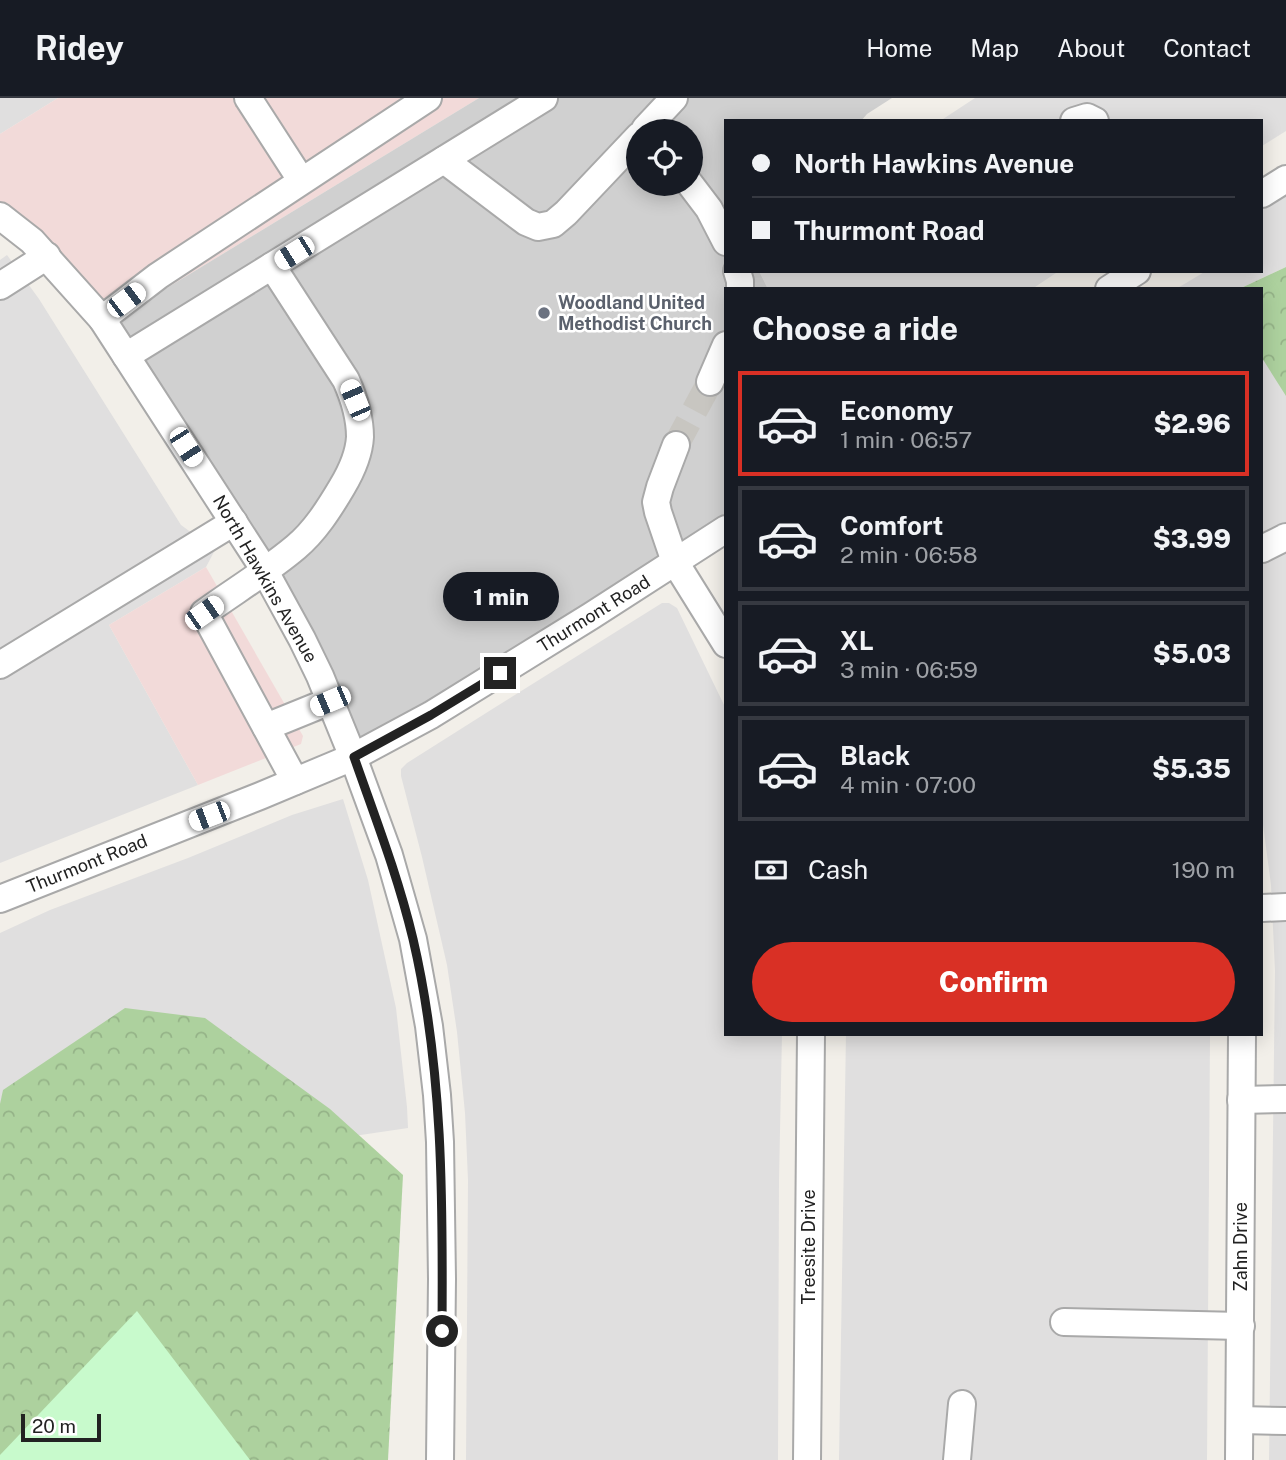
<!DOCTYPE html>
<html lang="en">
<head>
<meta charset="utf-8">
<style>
  :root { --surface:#171b24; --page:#20242c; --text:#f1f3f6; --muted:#9ea1a6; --line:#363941; --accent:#d93025 }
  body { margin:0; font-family:"Public Sans",sans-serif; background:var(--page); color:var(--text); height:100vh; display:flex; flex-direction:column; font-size:26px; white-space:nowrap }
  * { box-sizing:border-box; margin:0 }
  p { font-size:23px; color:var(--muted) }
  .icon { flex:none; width:38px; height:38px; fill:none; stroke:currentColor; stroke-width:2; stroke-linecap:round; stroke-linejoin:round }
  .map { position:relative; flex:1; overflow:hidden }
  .details { position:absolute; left:724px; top:189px; width:539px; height:749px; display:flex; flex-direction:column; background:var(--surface); border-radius:0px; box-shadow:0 4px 18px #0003 }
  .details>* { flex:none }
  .guide { position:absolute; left:724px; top:21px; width:539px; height:154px; border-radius:0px; box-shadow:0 4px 18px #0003; display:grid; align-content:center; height:154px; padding:0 28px; background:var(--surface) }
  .buttons { position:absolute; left:626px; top:21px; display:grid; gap:14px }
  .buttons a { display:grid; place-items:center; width:77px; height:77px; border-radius:50%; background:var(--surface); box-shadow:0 4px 18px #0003; font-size:35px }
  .scale { position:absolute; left:21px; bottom:18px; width:80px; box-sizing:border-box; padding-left:7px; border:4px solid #222; border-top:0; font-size:19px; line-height:24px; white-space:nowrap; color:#222; -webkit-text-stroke:5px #fff; paint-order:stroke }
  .end { position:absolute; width:32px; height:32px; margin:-16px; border:9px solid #222; background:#fff; box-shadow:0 0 0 4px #fff }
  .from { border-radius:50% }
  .bubble { position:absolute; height:49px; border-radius:24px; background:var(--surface); box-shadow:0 4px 18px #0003; font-size:23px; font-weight:800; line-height:49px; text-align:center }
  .car { position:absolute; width:21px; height:42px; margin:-21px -10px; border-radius:9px; box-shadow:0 0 5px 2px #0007; background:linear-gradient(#fff 24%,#345 0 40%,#fff 0 76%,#345 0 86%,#fff 0) }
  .guide b { display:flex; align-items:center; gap:24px; height:66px; font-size:26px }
  .guide b+b { border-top:2px solid var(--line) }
  .guide i { width:18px; height:18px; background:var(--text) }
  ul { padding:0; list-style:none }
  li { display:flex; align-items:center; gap:21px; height:105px; margin:0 14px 10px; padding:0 14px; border:4px solid var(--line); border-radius:0px }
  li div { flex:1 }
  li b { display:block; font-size:26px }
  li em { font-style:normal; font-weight:800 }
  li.on { border-color:var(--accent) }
  li>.icon { width:63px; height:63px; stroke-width:1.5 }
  h2 { padding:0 28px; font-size:32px; line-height:84px }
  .pay { display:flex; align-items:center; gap:18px; height:77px; padding:0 28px; font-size:26px }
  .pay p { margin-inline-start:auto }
  .primary-button { display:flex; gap:14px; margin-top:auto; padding:14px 28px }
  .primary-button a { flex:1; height:80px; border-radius:42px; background:var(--accent); color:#fff; font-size:28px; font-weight:800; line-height:80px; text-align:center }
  header { display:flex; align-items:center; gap:42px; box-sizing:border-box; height:98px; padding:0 35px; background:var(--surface); border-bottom:2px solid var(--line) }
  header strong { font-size:33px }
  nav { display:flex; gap:38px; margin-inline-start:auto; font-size:24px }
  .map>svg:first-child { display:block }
  .residential { fill:#e0dfdf }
  .commercial { fill:#f2dad9 }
  .religious { fill:#d0d0d0; fill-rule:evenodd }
  .forest { fill:url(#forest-crowns) }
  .park { fill:#c8facc }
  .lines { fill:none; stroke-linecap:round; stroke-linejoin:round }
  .minor-tunnel { stroke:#c8c6c1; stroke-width:26; stroke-dasharray:26 13; stroke-linecap:butt }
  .minor-casing { stroke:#a9a9a9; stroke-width:30 }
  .minor { stroke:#fff; stroke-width:26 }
  .route { stroke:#222; stroke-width:9 }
  .worship-dot { fill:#6b7280; stroke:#fff; stroke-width:2.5 }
  .labels { text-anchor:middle; stroke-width:5; stroke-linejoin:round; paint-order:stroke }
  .worship-label { font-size:18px; font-weight:bold; fill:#5b616d; stroke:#fff; text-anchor:start }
  .street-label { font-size:18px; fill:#222; stroke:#fff }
</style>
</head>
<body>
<header>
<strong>Ridey</strong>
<nav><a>Home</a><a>Map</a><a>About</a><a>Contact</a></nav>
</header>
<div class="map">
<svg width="1286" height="1362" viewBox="0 0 1286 1362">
  <defs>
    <pattern id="forest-crowns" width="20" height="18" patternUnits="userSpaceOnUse" patternTransform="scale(1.75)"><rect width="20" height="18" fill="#add19e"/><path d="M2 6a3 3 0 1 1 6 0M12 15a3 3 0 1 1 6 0" fill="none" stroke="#95b388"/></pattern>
  </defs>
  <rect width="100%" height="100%" fill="#f2efe9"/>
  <!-- residential -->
  <g class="residential">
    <polygon points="0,0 58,0 0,36"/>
    <polygon points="975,0 1286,0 1286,33 1262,48 1262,23 940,23"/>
    <polygon points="1286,81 1286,169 1239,191 1176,191 1206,173 1262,173 1262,96"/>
    <polygon points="7,157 39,201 181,427 215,452 206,469 109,527 198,687 0,765 0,162"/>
    <polygon points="759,173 1059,173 1032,191 768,191"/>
    <polygon points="1262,235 1286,270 1286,1362 1269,1362 1275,873 1271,787 1262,719"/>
    <polygon points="662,505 669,505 677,510 726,611 726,936 782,936 779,1082 778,1362 466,1362 468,1082 465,1015 457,934 447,867 422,759 401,678 401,671 407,665 494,610"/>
    <polygon points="343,701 368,782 396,910 407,1009 408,1030 239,1055 0,1337 0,835 50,812 188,760 292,717"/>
    <polygon points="846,936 1210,936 1207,1362 839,1362"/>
  </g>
  <!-- commercial -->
  <g class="commercial">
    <polygon points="58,0 479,0 106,227 0,118 0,36"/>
    <polygon points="206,469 303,638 301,646 198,687 109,527"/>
  </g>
  <!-- religious -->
  <path class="religious" d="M479,0H892L867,16L861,23H726V173H759L768,191H726V431L353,659L320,578L106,227ZM639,33H691V86H639Z"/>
  <!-- forest -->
  <g class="forest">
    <polygon points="1286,169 1286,298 1262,260 1262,191 1239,191"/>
    <polygon points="125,910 205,920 330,1011 403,1077 388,1362 0,1362 0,1006 3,992"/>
  </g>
  <!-- park -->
  <polygon class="park" points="137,1213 250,1362 0,1362 0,1357"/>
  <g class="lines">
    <!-- minor-tunnel -->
    <polyline class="minor-tunnel" points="676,347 710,284"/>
    <!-- minor casing -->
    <g class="minor-casing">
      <g id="minor">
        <polyline points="248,0 301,82"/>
        <polyline points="1074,23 1087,19 1095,23"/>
        <polyline points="646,33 645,31 674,0"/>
        <polyline points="444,62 526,124 538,129 553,126 566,115 639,38"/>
        <polyline points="690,86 709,111 726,144"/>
        <polyline points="1262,96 1286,81"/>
        <polyline points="0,118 32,143 102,221 262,468 302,541 320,578 353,659 389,757 413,841 429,928 437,997 440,1044 442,1181 440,1362"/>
        <path d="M272,168L346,282C354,300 360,318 360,339C359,357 351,374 342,389C329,411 315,433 296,449C269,472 233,494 204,515L295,683"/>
        <polyline points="737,173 740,183 740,191"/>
        <polyline points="0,188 47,158"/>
        <polyline points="1109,191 1137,173"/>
        <polyline points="102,221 158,178 428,0"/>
        <polyline points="126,258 544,0"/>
        <polyline points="710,284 726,247"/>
        <polyline points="676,347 660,389 656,404 658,414 675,464 726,546"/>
        <polyline points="1262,451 1286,439"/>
        <polyline points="0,567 234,424"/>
        <polyline points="266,629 330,603"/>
        <polyline points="0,801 260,698 353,659 431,617 591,518 726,431"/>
        <polyline points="1262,810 1286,809"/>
        <polyline points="1241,1002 1286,1001"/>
        <polyline points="1064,1224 1241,1228"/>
        <polyline points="1240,1322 1286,1323"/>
        <polyline points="807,1362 811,936"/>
        <polyline points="957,1362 962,1306"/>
        <polyline points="1239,1362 1242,936"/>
      </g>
    </g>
    <!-- minor -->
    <use href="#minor" class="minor"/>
  </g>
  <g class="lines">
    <!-- route -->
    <path class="route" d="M442,1233C443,1102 443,969 413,841C398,778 375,719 354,659L431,617L500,575"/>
  </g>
  <!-- markers -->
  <circle class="worship-dot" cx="544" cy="215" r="7"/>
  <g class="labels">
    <!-- worship labels -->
    <g class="worship-label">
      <text x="558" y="211">Woodland United<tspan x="558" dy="21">Methodist Church</tspan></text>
    </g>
    <!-- street labels -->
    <g class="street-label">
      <text transform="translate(265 481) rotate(60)" y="6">North Hawkins Avenue</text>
      <text transform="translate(594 516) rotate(-32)" y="6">Thurmont Road</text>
      <text transform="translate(87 766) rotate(-22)" y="6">Thurmont Road</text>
      <text transform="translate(809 1149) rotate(-90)" y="6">Treesite Drive</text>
      <text transform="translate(1241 1149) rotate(-90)" y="6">Zahn Drive</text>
    </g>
  </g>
</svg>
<div class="buttons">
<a><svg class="icon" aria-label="locate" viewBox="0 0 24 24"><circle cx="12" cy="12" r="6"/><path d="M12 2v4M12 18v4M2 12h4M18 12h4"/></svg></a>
</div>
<div class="scale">20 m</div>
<i class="end from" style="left:442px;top:1233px"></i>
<i class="end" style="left:500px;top:575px"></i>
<div class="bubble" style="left:443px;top:474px;width:116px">1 min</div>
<i class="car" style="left:294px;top:155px;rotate:238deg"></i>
<i class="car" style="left:126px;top:202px;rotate:53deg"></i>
<i class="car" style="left:355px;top:302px;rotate:337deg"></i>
<i class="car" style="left:186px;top:349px;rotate:147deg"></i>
<i class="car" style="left:204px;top:515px;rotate:55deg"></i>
<i class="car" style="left:330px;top:603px;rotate:247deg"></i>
<i class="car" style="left:209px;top:718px;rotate:249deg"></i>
<div class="guide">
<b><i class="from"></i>North Hawkins Avenue</b>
<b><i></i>Thurmont Road</b>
</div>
<section class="details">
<h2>Choose a ride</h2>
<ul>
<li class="on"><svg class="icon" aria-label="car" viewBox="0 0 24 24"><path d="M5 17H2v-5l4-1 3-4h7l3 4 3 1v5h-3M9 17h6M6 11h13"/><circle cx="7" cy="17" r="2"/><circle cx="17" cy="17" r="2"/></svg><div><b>Economy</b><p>1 min · 06:57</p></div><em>$2.96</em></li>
<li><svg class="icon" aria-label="car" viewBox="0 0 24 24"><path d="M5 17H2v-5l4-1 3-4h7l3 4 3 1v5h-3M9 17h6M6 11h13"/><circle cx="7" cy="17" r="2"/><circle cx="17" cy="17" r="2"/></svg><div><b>Comfort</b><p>2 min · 06:58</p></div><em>$3.99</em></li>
<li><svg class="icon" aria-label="car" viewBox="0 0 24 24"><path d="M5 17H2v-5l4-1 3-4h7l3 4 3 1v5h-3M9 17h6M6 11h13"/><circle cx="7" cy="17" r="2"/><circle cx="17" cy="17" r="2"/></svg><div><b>XL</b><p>3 min · 06:59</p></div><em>$5.03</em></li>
<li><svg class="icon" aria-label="car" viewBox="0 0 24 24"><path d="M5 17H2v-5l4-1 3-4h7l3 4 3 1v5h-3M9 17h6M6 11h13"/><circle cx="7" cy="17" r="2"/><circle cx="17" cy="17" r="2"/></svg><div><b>Black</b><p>4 min · 07:00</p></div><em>$5.35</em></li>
</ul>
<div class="pay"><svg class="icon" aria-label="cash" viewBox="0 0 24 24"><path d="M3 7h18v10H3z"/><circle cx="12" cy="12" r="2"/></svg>Cash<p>190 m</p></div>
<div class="primary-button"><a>Confirm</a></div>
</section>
</div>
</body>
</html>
